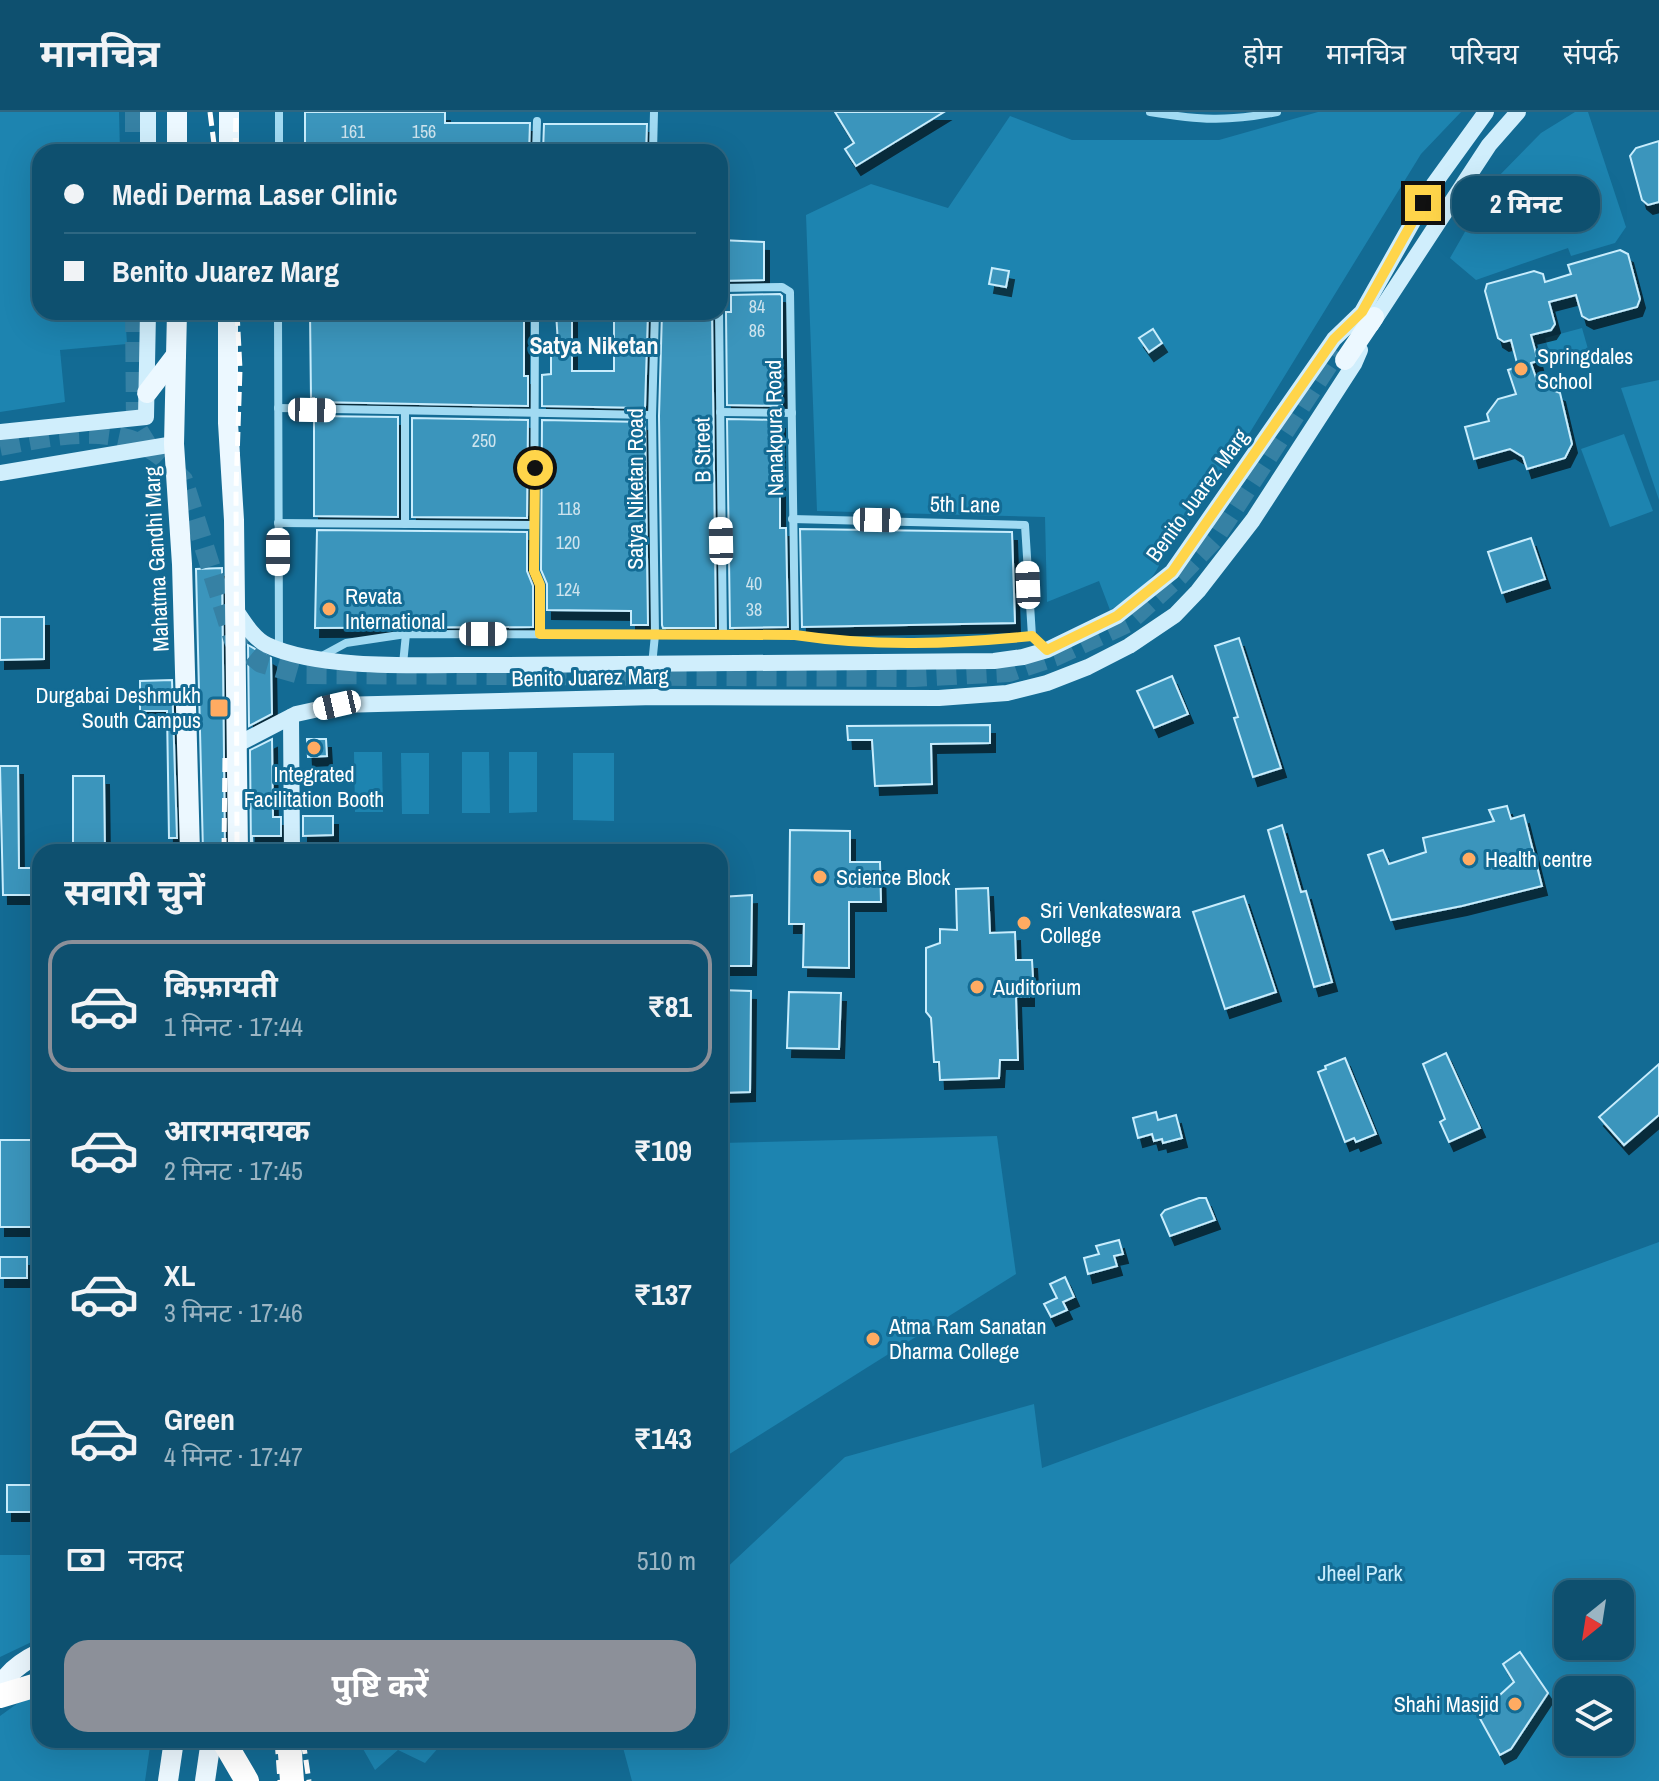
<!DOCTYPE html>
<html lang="hi">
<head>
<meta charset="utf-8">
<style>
  :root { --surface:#0e506f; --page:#175774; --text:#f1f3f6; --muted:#9bb5c3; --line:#2e6782; --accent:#8c9099 }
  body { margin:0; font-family:"Archivo Narrow","Noto Sans Devanagari",sans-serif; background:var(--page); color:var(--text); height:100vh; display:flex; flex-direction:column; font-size:30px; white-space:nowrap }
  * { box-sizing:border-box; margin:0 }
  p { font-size:26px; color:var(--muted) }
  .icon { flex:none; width:44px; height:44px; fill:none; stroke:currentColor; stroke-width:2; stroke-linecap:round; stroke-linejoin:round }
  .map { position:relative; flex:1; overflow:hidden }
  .side { position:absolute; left:32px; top:732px; width:696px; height:904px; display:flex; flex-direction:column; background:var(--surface); border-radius:24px; box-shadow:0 8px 32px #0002,0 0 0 2px var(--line) }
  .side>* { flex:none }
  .banner { position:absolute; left:32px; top:32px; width:696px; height:176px; border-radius:24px; box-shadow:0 8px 32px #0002,0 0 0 2px var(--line); display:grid; align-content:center; height:176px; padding:0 32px; background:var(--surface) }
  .needle { width:52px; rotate:210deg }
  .controls { position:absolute; left:1554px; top:1468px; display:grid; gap:16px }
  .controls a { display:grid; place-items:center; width:80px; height:80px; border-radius:16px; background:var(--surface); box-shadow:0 8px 32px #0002,0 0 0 2px var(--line); font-size:40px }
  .end { position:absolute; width:36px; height:36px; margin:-18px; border:10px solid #ffd54a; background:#111; box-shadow:0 0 0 4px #111 }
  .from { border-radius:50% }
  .bubble { position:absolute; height:56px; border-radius:24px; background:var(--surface); box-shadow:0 8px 32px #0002,0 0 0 2px var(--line); font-size:26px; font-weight:700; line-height:56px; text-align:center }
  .car { position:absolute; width:24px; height:48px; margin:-24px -12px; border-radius:10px; box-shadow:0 0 6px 2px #0007; background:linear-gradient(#fff 24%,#345 0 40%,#fff 0 76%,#345 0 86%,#fff 0) }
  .banner b { display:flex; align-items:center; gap:28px; height:76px; font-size:30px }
  .banner b+b { border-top:2px solid var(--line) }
  .banner i { width:20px; height:20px; background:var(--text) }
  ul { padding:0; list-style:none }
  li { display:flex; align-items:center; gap:24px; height:132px; margin:0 16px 12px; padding:0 16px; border:4px solid transparent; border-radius:24px }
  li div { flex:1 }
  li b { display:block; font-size:30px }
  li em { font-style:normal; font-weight:700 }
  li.on { border-color:var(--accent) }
  li>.icon { width:72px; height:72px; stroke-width:1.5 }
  h2 { padding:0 32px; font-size:36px; line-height:96px }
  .pay { display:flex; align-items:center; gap:20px; height:88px; padding:0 32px; font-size:30px }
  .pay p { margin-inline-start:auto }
  .button { display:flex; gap:16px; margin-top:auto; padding:16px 32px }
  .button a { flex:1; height:92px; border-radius:24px; background:var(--accent); color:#fff; font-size:32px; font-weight:700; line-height:92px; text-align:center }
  header { display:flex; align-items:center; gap:48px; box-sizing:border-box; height:112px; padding:0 40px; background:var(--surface); border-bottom:2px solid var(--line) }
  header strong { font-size:38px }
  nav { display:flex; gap:44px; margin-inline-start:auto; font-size:28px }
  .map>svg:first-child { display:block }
  .green { fill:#1d84b0; fill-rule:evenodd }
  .building { fill:#3b95bc; stroke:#c8edfd; stroke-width:2; filter:url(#shadow) }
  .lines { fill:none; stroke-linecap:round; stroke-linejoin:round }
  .primary-tunnel { stroke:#3681a4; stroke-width:20; stroke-dasharray:20 10; stroke-linecap:butt }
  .street { stroke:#a1daf2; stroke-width:8 }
  .secondary { stroke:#d0eefc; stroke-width:16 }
  .primary { stroke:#ecf8ff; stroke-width:20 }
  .highway { stroke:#fff; stroke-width:24 }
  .rail { stroke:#fff; stroke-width:5; stroke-dasharray:14 6; stroke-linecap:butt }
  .route { stroke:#ffd54a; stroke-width:10 }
  .poi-dot { fill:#ffab62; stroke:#136b94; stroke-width:3 }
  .labels { text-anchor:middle; stroke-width:6; stroke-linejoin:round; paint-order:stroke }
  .number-label { font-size:18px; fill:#cee4ee }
  .poi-label { font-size:22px; fill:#fff; stroke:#136b94; text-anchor:start }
  .street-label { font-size:22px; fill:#fff; stroke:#136b94 }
  .park-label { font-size:22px; fill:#c8edfd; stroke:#136b94 }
  .neighbourhood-label { font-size:24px; font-weight:bold; fill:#fff; stroke:#136b94 }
</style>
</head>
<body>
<header>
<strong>मानचित्र</strong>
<nav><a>होम</a><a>मानचित्र</a><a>परिचय</a><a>संपर्क</a></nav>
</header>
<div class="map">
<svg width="1659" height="1669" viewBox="0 0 1659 1669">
  <defs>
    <filter id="shadow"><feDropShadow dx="5" dy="9" stdDeviation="0" flood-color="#0009"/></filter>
  </defs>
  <rect width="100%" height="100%" fill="#136b94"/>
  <!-- green -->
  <g class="green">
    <polygon points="0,0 119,0 120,40 40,40 40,200 125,200 127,232 60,238 65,290 0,300"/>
    <path d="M1318,0H1461L1421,42L1244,330L1163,444C1153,472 1134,484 1110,498L1099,469L1047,490L1045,405L817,399L806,103L871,72L948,96L1010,4L1072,28H1219Z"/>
    <polygon points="1575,0 1588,0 1626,115 1615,131 1571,144 1568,136 1476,168 1450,146 1494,69 1541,21"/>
    <polygon points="1582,216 1588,237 1551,246 1545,226"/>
    <polygon points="1659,268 1659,388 1621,276"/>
    <polygon points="1624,322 1653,399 1610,415 1581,337"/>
    <polygon points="354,640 382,640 383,700 355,700"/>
    <polygon points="462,640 489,640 490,701 462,701"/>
    <polygon points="509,640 537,640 537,700 509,701"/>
    <polygon points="401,641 429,641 429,702 402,702"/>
    <polygon points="573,641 614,641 614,709 573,708"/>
    <polygon points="997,1024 1016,1162 720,1348 720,1031"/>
    <path d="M1659,1130V1669H632L621,1628H720V1462L845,1345L1034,1292L1042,1356ZM1568,1482H1620V1534H1568ZM1568,1578H1620V1630H1568Z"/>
    <polygon points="40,1443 40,1526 0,1545 0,1443"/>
    <polygon points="40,1580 40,1628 151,1628 145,1669 0,1669 0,1604 18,1591"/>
    <polygon points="358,1628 427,1628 439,1635 425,1651 398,1638 375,1658"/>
  </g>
  <!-- building -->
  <g class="building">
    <polygon points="305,0 445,0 445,11 530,11 529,40 305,40"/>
    <polygon points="835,0 944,0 856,54 845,37 854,31"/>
    <polygon points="544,12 647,12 646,40 543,40"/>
    <polygon points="1659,29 1659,90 1648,93 1642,88 1630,44 1636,36"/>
    <polygon points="720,128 764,130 764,168 720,169"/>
    <polygon points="1620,138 1628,142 1640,187 1637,195 1589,208 1582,204 1576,183 1549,190 1555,212 1551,218 1531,223 1538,249 1531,251 1538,272 1560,281 1572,332 1565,346 1527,357 1523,345 1510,337 1474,347 1465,315 1489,309 1487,302 1498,287 1516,282 1508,258 1518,255 1511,228 1504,230 1498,226 1485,179 1487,172 1534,159 1543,162 1545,170 1571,162 1568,153"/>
    <polygon points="992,156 1009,159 1006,175 989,172"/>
    <polygon points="780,182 782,184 782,294 727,293 726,200 731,200 731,183"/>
    <polygon points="310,200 524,200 524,264 528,264 528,294 314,290 314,286 311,286"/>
    <polygon points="556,200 572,200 572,259 614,259 614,200 648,200 645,296 542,294 542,263 551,262 551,232 558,232"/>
    <polygon points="662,200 712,200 716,516 663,516 662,513 659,304"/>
    <polygon points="1153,217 1162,231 1149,240 1139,226"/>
    <polygon points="314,304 398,305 398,405 314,404"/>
    <polygon points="412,306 528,308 527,406 412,405"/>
    <polygon points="727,307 780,308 780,416 786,416 788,515 730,516"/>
    <polygon points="542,308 645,310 648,513 631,513 631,499 547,498 547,472 541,458"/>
    <polygon points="800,417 1012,420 1015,511 802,515"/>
    <polygon points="317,418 527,420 527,459 533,474 533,515 315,516"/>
    <polygon points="1531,426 1545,467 1502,481 1488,440"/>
    <polygon points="222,456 225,740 203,740 196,457"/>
    <polygon points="0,505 44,505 44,547 0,548"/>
    <polygon points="1239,526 1281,656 1253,665 1234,606 1238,605 1215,534"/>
    <polygon points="248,533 271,546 272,602 249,614"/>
    <polygon points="1172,564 1188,602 1154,616 1137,579"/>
    <polygon points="172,568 177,726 169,726 167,599 140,599 140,569"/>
    <polygon points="990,613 990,631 931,632 932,672 875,674 872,628 848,628 847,614"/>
    <polygon points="272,627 273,705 281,705 281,724 252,724 253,740 251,740 250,638"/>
    <polygon points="307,627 326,627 327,644 308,645"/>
    <polygon points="0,654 18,654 19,756 40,756 40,783 3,783"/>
    <polygon points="73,664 104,664 105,740 73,740"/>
    <polygon points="1507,694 1511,707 1524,703 1542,774 1462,794 1391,808 1368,743 1383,738 1389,752 1426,740 1423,726 1494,709 1489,698"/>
    <polygon points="303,704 333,704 333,723 303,724"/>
    <polygon points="1282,713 1301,780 1306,779 1332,870 1314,875 1268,718"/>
    <polygon points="790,718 850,719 850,750 880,750 881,790 849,790 849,856 803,855 804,812 789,812"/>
    <polygon points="988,776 990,821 1015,820 1016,848 1032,848 1033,866 1029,866 1029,885 1016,885 1018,948 1000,948 999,966 940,968 939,950 934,950 931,906 926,900 926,836 940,831 940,817 957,818 956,777"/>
    <polygon points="752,783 751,854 720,854 720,785"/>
    <polygon points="1244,784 1276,880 1225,897 1193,800"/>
    <polygon points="720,878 751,879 750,980 720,981"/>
    <polygon points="789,880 841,881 839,937 787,936"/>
    <polygon points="1446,941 1480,1016 1449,1030 1440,1010 1445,1007 1423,952"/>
    <polygon points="1345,946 1376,1022 1356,1030 1354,1026 1345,1030 1318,960 1326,957 1325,954"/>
    <polygon points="1659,952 1659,1003 1624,1033 1599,1005"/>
    <polygon points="1156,1000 1158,1008 1176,1003 1182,1026 1163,1031 1162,1027 1154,1029 1152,1022 1138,1026 1133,1006"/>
    <rect x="0" y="1028" width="40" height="87"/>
    <polygon points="1199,1086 1206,1086 1215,1108 1170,1124 1161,1103 1165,1098"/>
    <polygon points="1119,1128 1123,1142 1114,1144 1117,1154 1088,1162 1084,1146 1099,1142 1096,1134"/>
    <rect x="0" y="1145" width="27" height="21"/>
    <polygon points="1065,1165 1074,1185 1063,1190 1067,1198 1051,1205 1044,1192 1057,1186 1050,1172"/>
    <rect x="7" y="1373" width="33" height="27"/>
    <polygon points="1520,1540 1548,1581 1511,1637 1500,1643 1478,1603 1514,1570 1503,1552"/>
  </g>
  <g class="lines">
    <!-- primary-tunnel -->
    <g class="primary-tunnel">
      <polyline points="135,0 135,40"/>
      <polyline points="135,200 136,315 151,339"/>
      <path d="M0,334C52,324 116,308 162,345C170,352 175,361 183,368L234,529L261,551L300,562L914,565L1009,560L1056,544L1127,511L1180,463L1214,427L1337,239"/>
    </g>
    <!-- street -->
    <g class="street">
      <polyline points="279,0 279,40"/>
      <path d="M1150,0C1199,8 1227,10 1277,0"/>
      <polyline points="536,40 537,9"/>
      <polyline points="653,40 654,0"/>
      <polyline points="720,176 782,175 790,180 795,523"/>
      <polyline points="278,200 279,536"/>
      <polyline points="535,200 534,459 540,473 540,522"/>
      <polyline points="719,200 723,523"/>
      <polyline points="278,296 652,303"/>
      <polyline points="405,300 405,412"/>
      <polyline points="720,300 792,301"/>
      <polyline points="792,407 1025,413 1032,524"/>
      <polyline points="278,411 535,413"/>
      <path d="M322,544L346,531L406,522L795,523C874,535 953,532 1032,524L1046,537"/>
      <polyline points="403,552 406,522"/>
      <polyline points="652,553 655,523 652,304 655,200"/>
    </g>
    <!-- secondary -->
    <g class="secondary">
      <polyline points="148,0 148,40"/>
      <polyline points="1371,213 1489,33 1518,0"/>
      <polyline points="0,320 146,305 148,200"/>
      <polyline points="0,361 174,332"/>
      <path d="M235,497C244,510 253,526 267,533C324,560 437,552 502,553C666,553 830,551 994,549L1023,545L1047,538L1117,504L1172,460L1334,227L1362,200L1434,72L1486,0"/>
      <polyline points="291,605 292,740"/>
      <polyline points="236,633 296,602 337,593 655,585 939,586 1007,581 1047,571 1088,555 1129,534 1175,503 1198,479 1253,408 1354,252 1360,238"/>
    </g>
    <!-- primary -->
    <g class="primary">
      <polyline points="177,40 177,0"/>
      <polyline points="229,40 229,0"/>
      <polyline points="177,200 174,332 182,452 190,740"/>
      <polyline points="228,200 228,311 234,408 238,740"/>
      <polyline points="1345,248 1374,205"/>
      <polyline points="147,281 176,243"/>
      <path d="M0,1576C8,1559 23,1549 40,1541"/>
      <polyline points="168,1669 174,1628"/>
      <polyline points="205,1669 211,1628"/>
    </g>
    <!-- highway -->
    <g class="highway">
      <polyline points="0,1584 40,1572"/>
      <polyline points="223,1628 247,1669"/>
      <polyline points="289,1628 292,1669"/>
    </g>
    <!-- rail -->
    <g class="rail">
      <polyline points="210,0 215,40"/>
      <polyline points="235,40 236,0"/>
      <polyline points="237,200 240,257 236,378 237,740"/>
      <polyline points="224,740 225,644"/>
      <polyline points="277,1628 280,1669"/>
      <polyline points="303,1628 309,1669"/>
    </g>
  </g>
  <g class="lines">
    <!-- route -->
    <path class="route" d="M535,356L534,459L540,473V522L795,523C874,535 953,532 1032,524L1047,538L1117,504L1172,460L1334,227L1362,200L1423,91"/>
  </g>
  <!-- markers -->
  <g class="poi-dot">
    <circle cx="1521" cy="257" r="8"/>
    <circle cx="329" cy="497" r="8"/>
    <rect x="209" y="586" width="20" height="20" rx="4"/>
    <circle cx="314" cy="636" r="8"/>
    <circle cx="1469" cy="747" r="8"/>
    <circle cx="820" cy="765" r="8"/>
    <circle cx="1024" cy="811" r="8"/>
    <circle cx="977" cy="875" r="8"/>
    <circle cx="873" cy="1227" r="8"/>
    <circle cx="1515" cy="1592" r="8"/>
  </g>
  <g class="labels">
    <!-- number labels -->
    <g class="number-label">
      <text x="353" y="26">161</text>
      <text x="424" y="26">156</text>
      <text x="757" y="201">84</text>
      <text x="757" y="225">86</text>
      <text x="484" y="335">250</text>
      <text x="569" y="403">118</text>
      <text x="568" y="437">120</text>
      <text x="754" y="478">40</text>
      <text x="568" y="484">124</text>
      <text x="754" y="504">38</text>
    </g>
    <!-- poi labels -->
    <g class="poi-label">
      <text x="1537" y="252">Springdales<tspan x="1537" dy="25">School</tspan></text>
      <text x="345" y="492">Revata<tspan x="345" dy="25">International</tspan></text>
      <text x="201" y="591" text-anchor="end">Durgabai Deshmukh<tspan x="201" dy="25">South Campus</tspan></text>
      <text x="314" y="670" text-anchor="middle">Integrated<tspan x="314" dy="25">Facilitation Booth</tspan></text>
      <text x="1485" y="755">Health centre</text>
      <text x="836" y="773">Science Block</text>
      <text x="1040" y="806">Sri Venkateswara<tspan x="1040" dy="25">College</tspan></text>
      <text x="993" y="883">Auditorium</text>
      <text x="889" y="1222">Atma Ram Sanatan<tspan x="889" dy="25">Dharma College</tspan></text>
      <text x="1499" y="1600" text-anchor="end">Shahi Masjid</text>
    </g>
    <!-- street labels -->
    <g class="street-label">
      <text transform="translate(774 316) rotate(-91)" y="8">Nanakpura Road</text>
      <text transform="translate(702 338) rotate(-91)" y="8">B Street</text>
      <text transform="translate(635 377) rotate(-90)" y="8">Satya Niketan Road</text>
      <text transform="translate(1197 383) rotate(-54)" y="8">Benito Juarez Marg</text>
      <text transform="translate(965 392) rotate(1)" y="8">5th Lane</text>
      <text transform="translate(156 447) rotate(-93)" y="8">Mahatma Gandhi Marg</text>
      <text transform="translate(590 565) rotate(-1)" y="8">Benito Juarez Marg</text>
    </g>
    <!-- park labels -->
    <g class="park-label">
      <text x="1360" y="1469">Jheel Park</text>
    </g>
    <!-- neighbourhood labels -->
    <g class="neighbourhood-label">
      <text x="594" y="242">Satya Niketan</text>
    </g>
  </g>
</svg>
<div class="controls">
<a><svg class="needle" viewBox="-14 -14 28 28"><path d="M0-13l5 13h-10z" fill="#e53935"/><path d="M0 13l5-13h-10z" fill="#9bb5c3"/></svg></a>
<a><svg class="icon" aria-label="layers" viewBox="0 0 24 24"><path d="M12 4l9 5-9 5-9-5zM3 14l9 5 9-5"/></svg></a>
</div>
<i class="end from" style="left:535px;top:356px"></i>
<i class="end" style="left:1423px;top:91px"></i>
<div class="bubble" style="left:1452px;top:64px;width:148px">2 मिनट</div>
<i class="car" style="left:312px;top:298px;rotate:91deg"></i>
<i class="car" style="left:877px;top:408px;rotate:91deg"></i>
<i class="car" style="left:721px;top:429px;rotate:359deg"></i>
<i class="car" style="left:278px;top:440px;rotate:180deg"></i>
<i class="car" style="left:1028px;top:473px;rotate:358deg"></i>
<i class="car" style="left:483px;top:522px;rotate:90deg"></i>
<i class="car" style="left:337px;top:593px;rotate:257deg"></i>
<div class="banner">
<b><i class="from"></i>Medi Derma Laser Clinic</b>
<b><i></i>Benito Juarez Marg</b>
</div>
<section class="side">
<h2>सवारी चुनें</h2>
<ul>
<li class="on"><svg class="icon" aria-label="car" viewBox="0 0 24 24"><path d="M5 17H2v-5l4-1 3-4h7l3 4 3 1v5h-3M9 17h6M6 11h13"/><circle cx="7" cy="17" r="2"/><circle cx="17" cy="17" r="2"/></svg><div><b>किफ़ायती</b><p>1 मिनट · 17:44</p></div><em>₹81</em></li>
<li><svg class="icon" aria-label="car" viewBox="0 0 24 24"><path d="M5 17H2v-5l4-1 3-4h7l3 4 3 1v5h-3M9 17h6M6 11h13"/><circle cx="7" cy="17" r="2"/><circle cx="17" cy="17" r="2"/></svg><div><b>आरामदायक</b><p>2 मिनट · 17:45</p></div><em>₹109</em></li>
<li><svg class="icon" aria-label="car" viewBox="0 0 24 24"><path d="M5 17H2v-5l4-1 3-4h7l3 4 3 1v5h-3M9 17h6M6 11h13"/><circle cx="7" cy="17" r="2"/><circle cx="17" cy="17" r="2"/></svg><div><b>XL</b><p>3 मिनट · 17:46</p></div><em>₹137</em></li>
<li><svg class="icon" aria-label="car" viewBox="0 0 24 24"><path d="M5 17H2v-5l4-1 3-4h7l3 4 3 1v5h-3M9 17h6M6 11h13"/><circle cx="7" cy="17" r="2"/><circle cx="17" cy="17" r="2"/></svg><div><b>Green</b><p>4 मिनट · 17:47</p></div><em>₹143</em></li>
</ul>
<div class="pay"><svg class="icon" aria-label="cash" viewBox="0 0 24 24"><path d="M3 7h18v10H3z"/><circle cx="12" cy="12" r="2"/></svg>नकद<p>510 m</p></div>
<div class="button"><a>पुष्टि करें</a></div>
</section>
</div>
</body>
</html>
